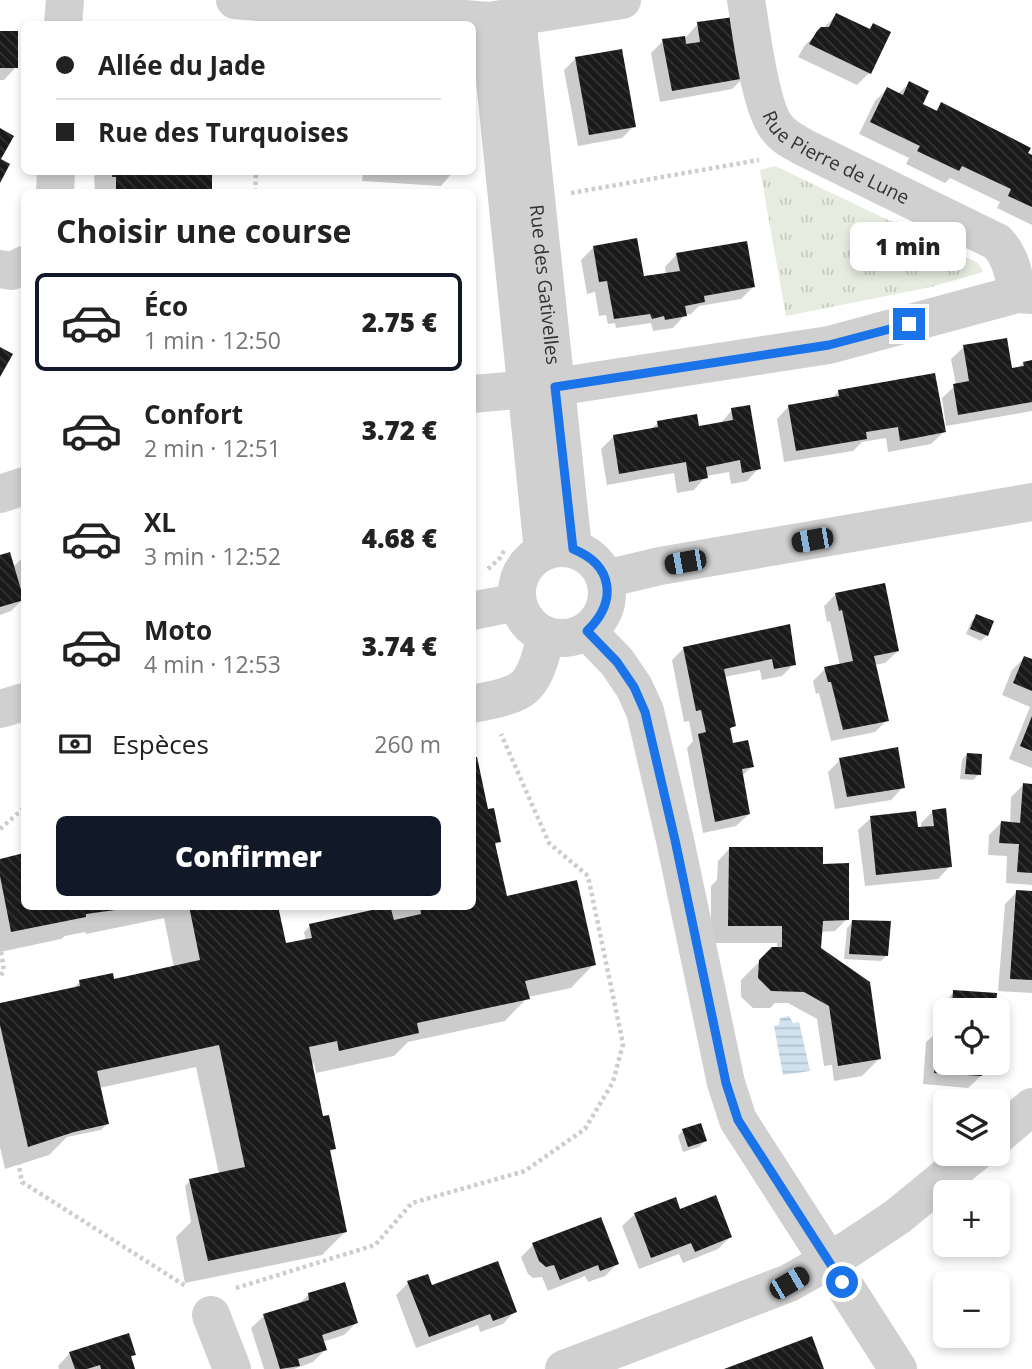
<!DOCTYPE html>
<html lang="fr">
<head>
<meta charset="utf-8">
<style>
  :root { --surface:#fff; --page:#f6f6f6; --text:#222; --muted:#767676; --line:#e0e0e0; --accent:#111827 }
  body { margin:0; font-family:"Open Sans",sans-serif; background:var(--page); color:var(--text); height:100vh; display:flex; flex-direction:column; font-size:26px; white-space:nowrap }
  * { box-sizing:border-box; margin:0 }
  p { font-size:23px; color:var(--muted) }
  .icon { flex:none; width:38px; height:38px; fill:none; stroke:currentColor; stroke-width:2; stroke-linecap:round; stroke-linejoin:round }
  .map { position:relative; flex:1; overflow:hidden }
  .panel { position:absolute; left:21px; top:189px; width:455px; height:721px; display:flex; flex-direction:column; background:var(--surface); border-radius:10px; box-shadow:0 4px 10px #0003 }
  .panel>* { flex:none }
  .hud { position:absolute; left:21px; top:21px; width:455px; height:154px; border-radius:10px; box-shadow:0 4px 10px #0003; display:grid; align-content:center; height:154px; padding:0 35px; background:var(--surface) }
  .tools { position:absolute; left:933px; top:998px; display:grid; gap:14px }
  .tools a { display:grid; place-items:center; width:77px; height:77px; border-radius:10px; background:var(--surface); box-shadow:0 4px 10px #0003; font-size:35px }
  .end { position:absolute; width:32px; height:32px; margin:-16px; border:9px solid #1a73e8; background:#fff; box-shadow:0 0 0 4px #fff }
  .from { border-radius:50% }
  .bubble { position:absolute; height:49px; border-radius:10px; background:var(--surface); box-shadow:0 4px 10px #0003; font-size:23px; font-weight:800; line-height:49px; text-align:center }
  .car { position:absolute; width:21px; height:42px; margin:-21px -10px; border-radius:9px; box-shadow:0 0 5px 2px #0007; background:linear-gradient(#222 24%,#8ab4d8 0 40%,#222 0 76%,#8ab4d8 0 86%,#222 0) }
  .hud b { display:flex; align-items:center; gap:24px; height:66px; font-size:26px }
  .hud b+b { border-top:2px solid var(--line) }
  .hud i { width:18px; height:18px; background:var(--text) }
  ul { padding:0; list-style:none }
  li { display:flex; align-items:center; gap:21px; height:98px; margin:0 14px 10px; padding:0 21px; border:4px solid transparent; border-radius:10px }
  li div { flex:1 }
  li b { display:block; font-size:26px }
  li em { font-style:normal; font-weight:800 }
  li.selected { border-color:var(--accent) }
  li>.icon { width:63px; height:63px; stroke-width:1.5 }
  h2 { padding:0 35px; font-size:32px; line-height:84px }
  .pay { display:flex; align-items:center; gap:18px; height:77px; padding:0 35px; font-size:26px }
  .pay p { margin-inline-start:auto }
  .button { display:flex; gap:14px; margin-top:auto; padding:14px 35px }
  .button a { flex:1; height:80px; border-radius:10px; background:var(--accent); color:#fff; font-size:28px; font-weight:800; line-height:80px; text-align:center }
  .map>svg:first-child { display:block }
  .grass { fill:url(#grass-tufts) }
  .water { fill:url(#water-rules) }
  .shadow { fill:#0003 }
  .building { fill:url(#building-back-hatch) }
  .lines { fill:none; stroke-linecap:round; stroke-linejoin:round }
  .path { stroke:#cdcdcd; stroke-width:4.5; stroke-dasharray:3.5 3.5; stroke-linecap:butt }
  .minor { stroke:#d0d0d0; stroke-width:38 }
  .route { stroke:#1a73e8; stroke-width:9 }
  .labels { text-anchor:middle; stroke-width:7; stroke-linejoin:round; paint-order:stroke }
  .street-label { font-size:19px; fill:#333; stroke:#fff }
</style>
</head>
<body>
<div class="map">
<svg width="1032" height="1369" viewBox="0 0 1032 1369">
  <defs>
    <pattern id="grass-tufts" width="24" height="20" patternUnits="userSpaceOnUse" patternTransform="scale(1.75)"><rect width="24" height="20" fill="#e6ecdf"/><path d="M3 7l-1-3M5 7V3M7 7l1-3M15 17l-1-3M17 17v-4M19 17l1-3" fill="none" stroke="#c6cbc0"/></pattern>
    <pattern id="water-rules" width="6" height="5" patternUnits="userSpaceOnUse" patternTransform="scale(1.75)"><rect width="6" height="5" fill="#cfe2ee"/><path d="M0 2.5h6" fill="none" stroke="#b2c2cd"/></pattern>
    <pattern id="building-back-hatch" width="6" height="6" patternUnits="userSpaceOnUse" patternTransform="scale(1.75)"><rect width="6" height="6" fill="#1a1a1a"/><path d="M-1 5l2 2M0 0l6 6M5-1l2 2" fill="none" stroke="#333"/></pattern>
  </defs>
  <rect width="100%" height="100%" fill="#fff"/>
  <!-- grass -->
  <polygon class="grass" points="775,166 978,263 983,272 931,287 786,316 760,170"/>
  <!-- water -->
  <polygon class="water" points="789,1016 793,1023 799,1022 810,1071 783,1075 774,1026 779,1025 780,1018"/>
  <!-- shadow -->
  <g class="shadow">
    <polygon points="837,15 868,30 873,25 869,73 857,85 798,57 805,45"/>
    <polygon points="698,24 744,77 732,89 660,102 651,53 663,41 686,37"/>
    <polygon points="0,33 16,67 4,80 0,80"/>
    <polygon points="576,58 634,126 622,138 578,146 564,70"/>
    <polygon points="909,83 921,105 934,112 941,104 1032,157 1032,225 997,208 1000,202 950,178 945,183 906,164 909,158 859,134 875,101 887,89 898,94"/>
    <polygon points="99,172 210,172 210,192 95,192 94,176"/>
    <polygon points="363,172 453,172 441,186 362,181"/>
    <polygon points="594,247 642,278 666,275 665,267 677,254 753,287 741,299 699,306 691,314 685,315 673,328 653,331 651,323 616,328 615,323 608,324 606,315 599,316 595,292 587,294 581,260"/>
    <polygon points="964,347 1011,372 1024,363 1032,362 1032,411 946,426 942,398 956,385 951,359"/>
    <polygon points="839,391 944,432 931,444 888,452 886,438 862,442 853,451 784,462 777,419 789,406 831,399"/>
    <polygon points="732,410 759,468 747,481 731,484 729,472 706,476 694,490 677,493 674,473 607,485 601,449 614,436 650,430 658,423 697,428 720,424"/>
    <polygon points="24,556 24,598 11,611 0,615 0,557 13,567"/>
    <polygon points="836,594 898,651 885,663 874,665 887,720 875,732 831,741 819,693 816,694 813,681 825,669 840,666 830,621 827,622 824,606"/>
    <polygon points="976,616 987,635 981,641 966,634 971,622"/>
    <polygon points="788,627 794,664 782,676 762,680 760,670 724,677 734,725 728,731 732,745 752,766 741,777 749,814 736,826 703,833 687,748 693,741 689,721 684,722 672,660 684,648"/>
    <polygon points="1024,658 1032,661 1032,768 1009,759 1030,707 1002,695 1012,670"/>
    <polygon points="967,754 979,774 973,780 960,779 962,760"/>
    <polygon points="840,760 903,787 891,800 835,809 828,772"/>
    <polygon points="1023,785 1032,785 1032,885 1006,883 1007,856 988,855 989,835 1001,823 1010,824 1011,797"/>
    <polygon points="933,811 950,866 938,879 865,886 858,830 871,818 921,828 921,823"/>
    <polygon points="487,813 499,841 494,846 506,898 594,964 571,988 528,997 505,1021 408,1042 394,1056 316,1073 314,1063 311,1064 322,1118 334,1148 329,1153 345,1232 322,1255 185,1283 176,1237 191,1222 185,1186 190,1181 219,1174 196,1067 99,1088 107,1124 101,1130 67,1137 49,1155 5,1169 0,1147 0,1005 74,987 80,982 113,981 174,968 164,918 86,934 85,932 65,936 61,939 0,952 0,860 24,855 24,906 276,906 285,946 306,941 304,932 310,926 392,906 472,906"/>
    <polygon points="730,848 821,866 847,919 835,931 819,932 819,949 880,1058 862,1076 834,1081 832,1065 824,1066 817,1019 788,1003 775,1003 770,1008 753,1008 741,997 741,980 772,949 777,949 777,943 711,943 711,886 717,880 718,861"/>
    <polygon points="1017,892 1032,893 1032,993 998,991 1005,904"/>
    <polygon points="853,922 887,955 881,961 844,959 847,928"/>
    <polygon points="954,992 994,1010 945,1010 945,1062 981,1076 968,1088 923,1084 926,1042 940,1030 942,1005"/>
    <polygon points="683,1130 705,1141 699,1147 683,1152 678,1136"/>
    <polygon points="679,1211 730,1237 718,1249 683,1263 679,1254 639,1269 622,1226 635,1214"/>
    <polygon points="533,1245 617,1264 605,1276 588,1282 585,1276 548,1291 542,1277 533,1278 528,1274 521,1257"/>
    <polygon points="408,1283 431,1287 515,1311 503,1324 480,1332 478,1325 416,1348 396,1295"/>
    <polygon points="308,1295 356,1323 344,1335 322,1342 325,1350 313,1362 294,1369 264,1369 251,1328 264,1316 298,1305"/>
    <polygon points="70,1353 134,1354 130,1358 133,1369 59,1369 58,1366"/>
  </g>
  <!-- building -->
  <g class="building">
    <polygon points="836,13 870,29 873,23 891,32 871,74 809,44 817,31 821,27 829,27"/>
    <polygon points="734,17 746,78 672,91 662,39 685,36 686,44 700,42 697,22"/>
    <rect x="0" y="31" width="18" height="37"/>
    <polygon points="622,49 636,127 589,135 575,57"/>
    <polygon points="909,81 929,91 923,104 937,111 941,102 1031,148 1028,153 1032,155 1032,207 1008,196 1011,189 962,166 959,171 917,151 920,146 870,122 887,87 903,95"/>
    <polygon points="0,128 14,136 1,159 10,164 0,183"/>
    <polygon points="112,172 212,172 212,192 116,192 116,177 112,177"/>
    <polygon points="637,238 644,276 680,271 676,253 747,241 755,287 704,296 705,302 685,306 687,316 665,320 664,316 652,319 650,314 614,319 607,281 599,282 593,246"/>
    <polygon points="1007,338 1012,368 1024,366 1023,362 1032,360 1032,402 958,415 953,384 969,381 963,345"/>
    <polygon points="0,347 13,354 0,377"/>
    <polygon points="935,373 946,432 900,441 898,427 866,432 867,439 796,451 788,405 839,396 838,390"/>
    <polygon points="750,405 761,469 742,473 740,460 706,467 708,478 689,482 686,462 619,474 613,435 658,427 657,421 697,414 699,426 733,420 731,408"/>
    <polygon points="10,552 24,600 0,607 0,555"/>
    <polygon points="885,583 899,651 874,656 889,721 843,730 831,682 828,682 824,667 853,661 842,610 839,611 835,593"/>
    <polygon points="976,614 994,621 988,636 970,629"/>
    <polygon points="790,624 796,665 774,669 772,659 724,669 736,726 730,728 733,743 748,740 754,767 742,769 750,814 715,822 698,734 706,732 701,710 696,711 683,647"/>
    <polygon points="1024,656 1032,659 1032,691 1013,683"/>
    <polygon points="1032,716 1032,751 1020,746"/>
    <polygon points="898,747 905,788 847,797 839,758"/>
    <polygon points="967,753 982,754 981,775 965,774"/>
    <polygon points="477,757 488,809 494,808 501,842 495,843 507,896 577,880 596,965 525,981 530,999 417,1023 419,1033 339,1051 337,1041 309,1047 323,1116 329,1115 336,1149 330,1150 347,1232 208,1261 189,1179 245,1167 219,1045 97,1071 109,1124 74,1132 28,1147 0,1025 0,1003 80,986 79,980 113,973 114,979 200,960 189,906 278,906 286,943 312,938 309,924 390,906 394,920 421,914 420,906 472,906 472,758"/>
    <polygon points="1023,783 1032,784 1032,873 1017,872 1019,844 999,843 1001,821 1020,823"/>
    <polygon points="946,808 952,867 876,875 870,816 916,811 918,827 934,826 932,810"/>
    <polygon points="729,847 823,847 823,864 849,863 849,920 823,921 821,948 870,982 881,1059 838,1066 829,1006 804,992 771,991 758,978 759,960 772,947 782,947 782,926 728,926"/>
    <polygon points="24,853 24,906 130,908 86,914 86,917 11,932 0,876 0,859"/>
    <polygon points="1016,890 1032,891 1032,980 1010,979"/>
    <polygon points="852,920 891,921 888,956 849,954"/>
    <polygon points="953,990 997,993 996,1010 952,1010"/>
    <polygon points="937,1028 945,1029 945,1062 983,1062 982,1076 934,1073"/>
    <polygon points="701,1123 707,1141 688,1147 682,1129"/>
    <polygon points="716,1195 732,1237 695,1252 691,1243 651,1258 634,1213 676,1197 680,1209"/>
    <polygon points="601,1217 619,1264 600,1271 598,1265 560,1280 554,1265 546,1267 539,1261 532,1243"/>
    <polygon points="498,1261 517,1312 493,1321 490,1314 429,1337 407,1281 428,1274 432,1285"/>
    <polygon points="345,1282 358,1323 322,1335 327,1350 298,1359 300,1366 280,1369 263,1314 309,1300 308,1293"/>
    <polygon points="129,1333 136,1355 131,1356 135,1369 101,1369 100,1365 87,1369 75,1369 69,1352"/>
    <polygon points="812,1336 824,1369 724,1369"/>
  </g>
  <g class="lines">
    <!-- path -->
    <g class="path">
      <polyline points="255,192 256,172"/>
      <polyline points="571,193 759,160"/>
      <polyline points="488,569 500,558 505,549"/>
      <polyline points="0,829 24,808"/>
      <polyline points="0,945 4,971 0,976"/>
      <polyline points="0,1065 22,1182 187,1287"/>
      <polyline points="236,1288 375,1245 412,1203 525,1171 585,1129 613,1082 623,1044 588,876 549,843 501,734"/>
    </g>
    <!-- minor -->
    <g class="minor">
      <polyline points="235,0 489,21 622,0"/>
      <path id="s1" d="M746,0C751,29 760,110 778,129C785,138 795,142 805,148L997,242C1011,257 1014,274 1017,294"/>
      <path id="s2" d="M517,18L573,549"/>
      <polyline points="489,21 543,551"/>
      <polyline points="63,24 65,0"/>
      <polyline points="55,192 56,172"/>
      <polyline points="0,269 12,271 24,265"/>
      <polyline points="472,394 555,387 829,345 1017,294 1032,295"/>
      <polyline points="0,494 24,486"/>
      <circle cx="562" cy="593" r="45"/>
      <polyline points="605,579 660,566 1032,502"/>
      <polyline points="472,611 517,602"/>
      <polyline points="587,631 617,662 634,687 645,711 675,840 726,1083 738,1120 898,1369"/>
      <path d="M472,704C527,693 532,692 546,636"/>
      <polyline points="0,709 24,702"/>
      <polyline points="998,1135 1032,1107"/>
      <polyline points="211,1315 232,1369"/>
      <polyline points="564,1369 789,1283 849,1249 897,1217 975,1153"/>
    </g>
  </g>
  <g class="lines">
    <!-- route -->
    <path class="route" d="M842,1282L738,1120L726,1083L675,840L645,712L634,687L617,662L587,631C618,601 613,565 573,549L555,387L829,345L909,324"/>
  </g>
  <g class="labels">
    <!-- street labels -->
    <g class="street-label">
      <text dy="7" stroke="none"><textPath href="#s1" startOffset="198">Rue Pierre de Lune</textPath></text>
      <text dy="7" stroke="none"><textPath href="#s2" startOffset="268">Rue des Gativelles</textPath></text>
    </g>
  </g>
</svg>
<div class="tools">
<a><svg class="icon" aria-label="locate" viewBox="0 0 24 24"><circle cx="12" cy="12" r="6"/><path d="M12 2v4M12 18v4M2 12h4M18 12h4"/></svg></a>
<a><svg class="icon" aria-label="layers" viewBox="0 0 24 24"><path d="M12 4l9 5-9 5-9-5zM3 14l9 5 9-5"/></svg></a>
<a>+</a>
<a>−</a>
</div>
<i class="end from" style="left:842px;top:1282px"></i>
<i class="end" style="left:909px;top:324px"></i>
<div class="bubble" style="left:850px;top:222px;width:116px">1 min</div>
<i class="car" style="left:812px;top:540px;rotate:260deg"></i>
<i class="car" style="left:685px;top:562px;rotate:260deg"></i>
<i class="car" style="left:789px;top:1283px;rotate:60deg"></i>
<div class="hud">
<b><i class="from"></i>Allée du Jade</b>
<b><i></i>Rue des Turquoises</b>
</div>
<section class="panel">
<h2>Choisir une course</h2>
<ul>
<li class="selected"><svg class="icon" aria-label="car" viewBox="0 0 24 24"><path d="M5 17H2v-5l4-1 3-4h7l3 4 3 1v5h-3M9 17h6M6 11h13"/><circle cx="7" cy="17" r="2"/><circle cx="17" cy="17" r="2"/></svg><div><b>Éco</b><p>1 min · 12:50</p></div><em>2.75 €</em></li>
<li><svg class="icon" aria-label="car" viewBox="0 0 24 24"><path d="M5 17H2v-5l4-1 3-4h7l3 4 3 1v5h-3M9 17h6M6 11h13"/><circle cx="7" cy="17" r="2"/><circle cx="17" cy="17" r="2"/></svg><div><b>Confort</b><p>2 min · 12:51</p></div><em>3.72 €</em></li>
<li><svg class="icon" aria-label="car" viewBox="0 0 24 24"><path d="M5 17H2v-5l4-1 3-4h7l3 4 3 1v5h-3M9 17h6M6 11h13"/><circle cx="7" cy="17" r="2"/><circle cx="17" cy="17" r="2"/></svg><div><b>XL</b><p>3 min · 12:52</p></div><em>4.68 €</em></li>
<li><svg class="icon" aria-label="car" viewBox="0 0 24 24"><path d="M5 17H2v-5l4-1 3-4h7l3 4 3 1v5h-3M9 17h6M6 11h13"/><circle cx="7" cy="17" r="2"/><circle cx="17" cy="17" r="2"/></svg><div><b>Moto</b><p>4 min · 12:53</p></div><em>3.74 €</em></li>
</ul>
<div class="pay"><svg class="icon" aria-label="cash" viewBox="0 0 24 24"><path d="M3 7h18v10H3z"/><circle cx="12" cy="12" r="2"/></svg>Espèces<p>260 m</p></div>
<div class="button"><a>Confirmer</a></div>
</section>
</div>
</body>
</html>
